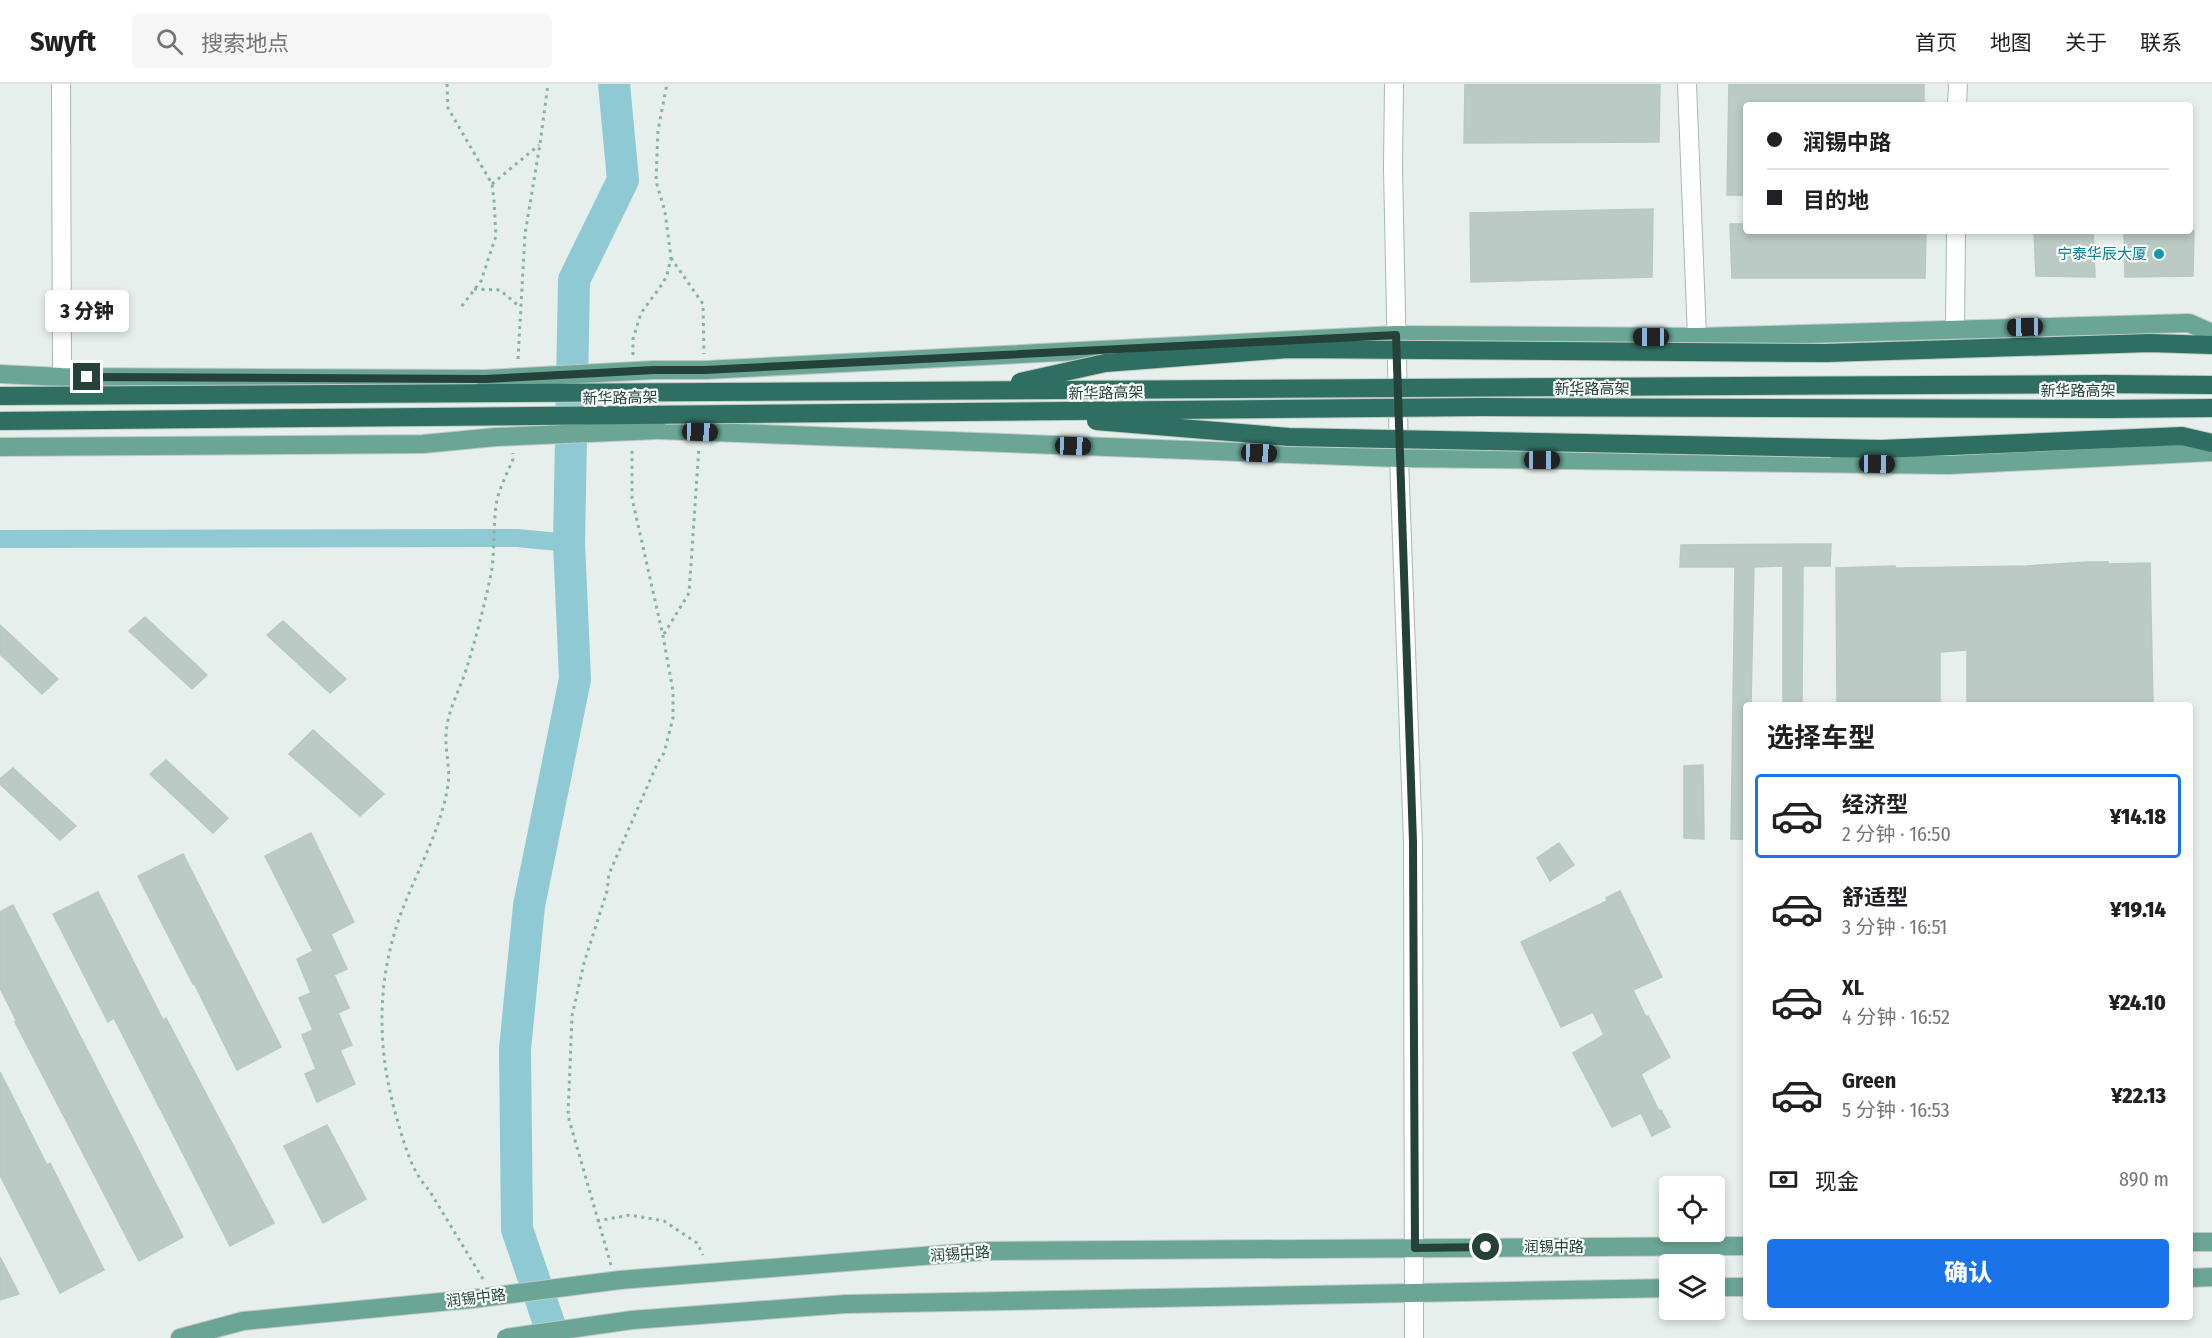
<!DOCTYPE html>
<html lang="zh">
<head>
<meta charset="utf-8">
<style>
  :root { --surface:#fff; --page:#f6f6f6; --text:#202124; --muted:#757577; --line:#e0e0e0; --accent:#1a73e8 }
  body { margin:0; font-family:"Fira Sans Condensed","Noto Sans SC",sans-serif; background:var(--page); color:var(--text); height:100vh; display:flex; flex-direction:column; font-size:22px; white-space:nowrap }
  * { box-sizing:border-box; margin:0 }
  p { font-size:20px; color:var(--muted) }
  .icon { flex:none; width:33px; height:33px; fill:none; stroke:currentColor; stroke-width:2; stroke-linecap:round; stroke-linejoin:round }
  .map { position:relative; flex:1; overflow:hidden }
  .side { position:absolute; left:1743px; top:618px; width:450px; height:618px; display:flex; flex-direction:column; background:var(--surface); border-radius:6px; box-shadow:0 3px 9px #0003 }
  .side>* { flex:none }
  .guide { position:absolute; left:1743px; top:18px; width:450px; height:132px; border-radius:6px; box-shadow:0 3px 9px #0003; display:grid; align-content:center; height:132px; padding:0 24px; background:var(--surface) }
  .controls { position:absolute; left:1659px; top:1092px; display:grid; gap:12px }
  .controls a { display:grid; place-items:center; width:66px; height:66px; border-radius:6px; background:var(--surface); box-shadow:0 3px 9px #0003; font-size:30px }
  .end { position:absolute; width:27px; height:27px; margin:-14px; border:8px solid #24423a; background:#fff; box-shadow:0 0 0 3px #fff }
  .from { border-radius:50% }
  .bubble { position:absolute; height:42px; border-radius:6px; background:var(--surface); box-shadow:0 3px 9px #0003; font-size:20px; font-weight:800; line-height:42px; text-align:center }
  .car { position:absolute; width:18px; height:36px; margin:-18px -9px; border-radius:8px; box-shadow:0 0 4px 2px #0007; background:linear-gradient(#222 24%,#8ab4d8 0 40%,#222 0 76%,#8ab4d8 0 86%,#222 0) }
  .guide b { display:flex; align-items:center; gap:21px; height:57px; font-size:22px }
  .guide b+b { border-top:2px solid var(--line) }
  .guide i { width:15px; height:15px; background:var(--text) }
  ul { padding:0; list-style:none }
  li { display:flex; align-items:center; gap:18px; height:84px; margin:0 12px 9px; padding:0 12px; border:3px solid transparent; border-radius:6px }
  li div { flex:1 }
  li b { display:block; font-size:22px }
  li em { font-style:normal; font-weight:800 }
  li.active { border-color:var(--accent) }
  li>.icon { width:54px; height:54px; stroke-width:1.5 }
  h2 { padding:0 24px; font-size:27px; line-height:72px }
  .pay { display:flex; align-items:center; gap:15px; height:66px; padding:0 24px; font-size:22px }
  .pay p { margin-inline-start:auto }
  .action { display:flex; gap:12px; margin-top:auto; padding:12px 24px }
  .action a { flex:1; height:69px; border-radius:6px; background:var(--accent); color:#fff; font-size:24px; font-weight:800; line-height:69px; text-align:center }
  header { display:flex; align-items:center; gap:36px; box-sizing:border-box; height:84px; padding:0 30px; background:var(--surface); border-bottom:2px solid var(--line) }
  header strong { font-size:28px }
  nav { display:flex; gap:33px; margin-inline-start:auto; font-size:21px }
  .search { width:420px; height:54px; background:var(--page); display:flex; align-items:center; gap:15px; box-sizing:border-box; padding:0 21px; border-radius:6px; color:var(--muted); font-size:22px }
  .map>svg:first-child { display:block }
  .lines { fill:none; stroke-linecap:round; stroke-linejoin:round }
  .canal { stroke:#8ec9d4; stroke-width:18 }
  .river { stroke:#8ec9d4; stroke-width:32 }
  .building { fill:#bbcac4; stroke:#b8c9c2; stroke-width:1.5 }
  .minor-casing { stroke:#a8b8b2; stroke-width:20 }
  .major-casing { stroke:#c2cac8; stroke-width:20 }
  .highway-casing { stroke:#c2cac8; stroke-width:20 }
  .path { stroke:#86b3a5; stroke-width:3; stroke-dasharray:3 4.5; stroke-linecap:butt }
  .minor { stroke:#fff; stroke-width:18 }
  .major { stroke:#6aa596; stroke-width:18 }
  .highway { stroke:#2f6f62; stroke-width:18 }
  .major-bridge-casing { stroke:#c2cac8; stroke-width:20; stroke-linecap:butt }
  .highway-bridge-casing { stroke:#c2cac8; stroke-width:20; stroke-linecap:butt }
  .major-bridge { stroke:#6aa596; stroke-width:18 }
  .highway-bridge { stroke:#2f6f62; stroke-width:18 }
  .route { stroke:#24423a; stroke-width:8 }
  .culture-dot { fill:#0f9aa8; stroke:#f7fbf9; stroke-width:2 }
  .labels { text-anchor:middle; stroke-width:4.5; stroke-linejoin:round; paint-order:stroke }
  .culture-label { font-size:15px; fill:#0d838f; stroke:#f7fbf9; text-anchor:end }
  .street-label { font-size:15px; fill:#24423a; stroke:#f7fbf9 }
</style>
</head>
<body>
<header>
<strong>Swyft</strong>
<div class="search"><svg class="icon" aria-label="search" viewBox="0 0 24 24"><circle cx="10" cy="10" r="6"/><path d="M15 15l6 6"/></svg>搜索地点</div>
<nav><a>首页</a><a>地图</a><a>关于</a><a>联系</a></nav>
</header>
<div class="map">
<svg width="2212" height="1254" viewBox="0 0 2212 1254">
  <rect width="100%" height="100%" fill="#e6efeb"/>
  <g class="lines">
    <!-- canal -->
    <polyline class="canal" points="0,455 517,454 569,459"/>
    <!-- river -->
    <polyline class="river" points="554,1254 517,1145 515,965 529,822 575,595 569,459 574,196 623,96 614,0"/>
  </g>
  <!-- building -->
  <g class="building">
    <polygon points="1465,0 1660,0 1659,58 1464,59"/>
    <polygon points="1729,0 1924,0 1924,21 1746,21 1746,111 1727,111"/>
    <polygon points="1653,125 1652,193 1471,198 1470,129"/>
    <polygon points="1730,140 1746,140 1746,147 1926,147 1925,194 1732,194"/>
    <polygon points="2034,147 2093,147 2095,193 2036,192"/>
    <polygon points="2124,147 2194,147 2193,192 2125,193"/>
    <polygon points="1831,460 1830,482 1803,482 1802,621 1783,621 1783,482 1754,483 1751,621 1746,621 1746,755 1731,755 1735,483 1680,483 1681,461"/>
    <polygon points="2090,478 2108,478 2108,480 2150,479 2153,621 1967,621 1967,566 1940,568 1940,621 1837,621 1836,484 1895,482 1895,484 2026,482"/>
    <polygon points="145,533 207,591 192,605 129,547"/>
    <polygon points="283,537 346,595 330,609 267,551"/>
    <polygon points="0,541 58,595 42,610 0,570"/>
    <polygon points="313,646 384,710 360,732 289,670"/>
    <polygon points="166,676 228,734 213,749 150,690"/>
    <polygon points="1703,681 1704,755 1684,754 1684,682"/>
    <polygon points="13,684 76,742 60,756 0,700 0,695"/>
    <polygon points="311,749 354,838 331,850 347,885 334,891 349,924 338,929 352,961 340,966 355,1000 317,1018 305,990 316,985 302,951 313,946 299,914 311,909 297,875 313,867 265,772"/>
    <polygon points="1559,759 1574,781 1550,797 1537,774"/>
    <polygon points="183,770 281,963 237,986 194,899 193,900 138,792"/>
    <polygon points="1620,807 1662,893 1633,906 1646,933 1648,932 1670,973 1641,990 1659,1027 1661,1026 1670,1043 1652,1052 1641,1029 1612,1043 1573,969 1604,951 1593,928 1561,943 1521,858 1607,817 1606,814"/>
    <polygon points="98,808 163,936 166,934 274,1139 230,1162 114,934 108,938 53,830"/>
    <polygon points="13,821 183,1153 139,1177 15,938 17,938 0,904 0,828"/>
    <polygon points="0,988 47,1081 50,1079 104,1186 60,1209 0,1091"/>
    <polygon points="327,1041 366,1115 323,1139 284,1062"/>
    <polygon points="0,1173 19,1210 0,1216"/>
  </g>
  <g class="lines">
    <!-- minor casing -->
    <g class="minor-casing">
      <g id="minor">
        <polyline points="61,0 62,293"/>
        <polyline points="1394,0 1393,84 1399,374 1413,758 1414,1254"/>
        <polyline points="1687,0 1697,253"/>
        <polyline points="1957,21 1958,0"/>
        <polyline points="1955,245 1956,147"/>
      </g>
    </g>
    <!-- major casing -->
    <g class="major-casing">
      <g id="major">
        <polyline points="654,286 705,286 1396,251 1697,253 2189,239 2212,249"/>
        <polyline points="0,290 62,293 485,295"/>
        <polyline points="658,346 1399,374 1949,381 2212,368"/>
        <polyline points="0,363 423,360 496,353"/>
        <polyline points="2190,1158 2212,1158"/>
        <polyline points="2190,1194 2212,1193"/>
        <polyline points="620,1196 986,1167 1746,1162"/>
        <polyline points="1714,1203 1746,1203"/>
        <polyline points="632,1236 846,1220 1670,1204"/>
        <polyline points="180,1254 243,1237 472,1215"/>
      </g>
    </g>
    <!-- highway casing -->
    <g class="highway-casing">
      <g id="highway">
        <polyline points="1826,269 2150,259 2212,261"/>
        <polyline points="1831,364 1881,365 2182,352 2212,359"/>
      </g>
    </g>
    <!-- path -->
    <g class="path">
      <polyline points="447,0 448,24 492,100 494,117 496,152 481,197 461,223"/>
      <polyline points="492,100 539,61"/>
      <polyline points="671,174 703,220 704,270"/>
      <polyline points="474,205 500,206 520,223"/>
      <polyline points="633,271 633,255 641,229 663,199 667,191 671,174 665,128 656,97 658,46 667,0"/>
      <polyline points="518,275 525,150 540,60 548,0"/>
      <polyline points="664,550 689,509 699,363"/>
      <polyline points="597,1137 630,1131 664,1137 697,1159 703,1171"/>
      <polyline points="611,1181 568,1032 572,932 584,879 607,807 609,790 658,678 664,669 673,634 673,607 663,552 632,414 632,364"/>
      <path d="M483,1195L429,1106C410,1086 403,1055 395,1028C376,959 377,891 403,824C419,783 441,745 448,701C451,682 443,662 447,642C450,622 460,605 466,586C475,558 485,519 491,490C495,468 493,444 496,422C498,406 507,390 513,375V369"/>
    </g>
    <!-- minor -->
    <use href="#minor" class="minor"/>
    <!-- major -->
    <use href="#major" class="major"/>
    <!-- highway -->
    <use href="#highway" class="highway"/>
    <!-- major-bridge casing -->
    <g class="major-bridge-casing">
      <g id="major-bridge">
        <polyline points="485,295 654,286"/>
        <polyline points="496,353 658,346"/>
        <polyline points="472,1215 620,1196"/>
        <polyline points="506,1254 632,1236"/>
      </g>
    </g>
    <!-- highway-bridge casing -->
    <g class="highway-bridge-casing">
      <g id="highway-bridge">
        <polyline points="1020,298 1105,279 1288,265 1826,269"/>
        <polyline points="0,312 2104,300 2212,301"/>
        <polyline points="0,337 1482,323 2106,325 2212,324"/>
        <polyline points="1096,337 1289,353 1831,364"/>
      </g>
    </g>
    <!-- major-bridge -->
    <use href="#major-bridge" class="major-bridge"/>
    <!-- highway-bridge -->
    <use href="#highway-bridge" class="highway-bridge"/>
  </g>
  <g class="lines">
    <!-- route -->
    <polyline class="route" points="87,293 485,295 654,286 705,286 1396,251 1413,758 1415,1164 1486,1163"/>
  </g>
  <!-- markers -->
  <circle class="culture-dot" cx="2159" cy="170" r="6"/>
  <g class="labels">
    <!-- culture labels -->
    <g class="culture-label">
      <text x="2147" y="175">宁泰华辰大厦</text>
    </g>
    <!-- street labels -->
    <g class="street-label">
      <text x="1592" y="310">新华路高架</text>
      <text x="2078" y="312">新华路高架</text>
      <text transform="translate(1106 309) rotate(-1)" y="5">新华路高架</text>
      <text transform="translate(620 314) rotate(-1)" y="5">新华路高架</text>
      <text x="1554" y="1168">润锡中路</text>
      <text transform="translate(960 1170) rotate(-4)" y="5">润锡中路</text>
      <text transform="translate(476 1214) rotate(-7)" y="5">润锡中路</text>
    </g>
  </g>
</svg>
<div class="controls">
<a><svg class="icon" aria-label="locate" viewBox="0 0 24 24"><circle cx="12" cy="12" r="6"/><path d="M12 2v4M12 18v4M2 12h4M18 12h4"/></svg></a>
<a><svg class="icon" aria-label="layers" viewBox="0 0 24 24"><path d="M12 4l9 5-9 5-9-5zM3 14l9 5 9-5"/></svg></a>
</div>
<i class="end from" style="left:1486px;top:1163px"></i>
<i class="end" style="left:87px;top:293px"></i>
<div class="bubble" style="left:45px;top:206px;width:84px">3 分钟</div>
<i class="car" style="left:2025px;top:243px;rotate:269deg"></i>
<i class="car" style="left:1651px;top:253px;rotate:270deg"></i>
<i class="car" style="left:700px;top:348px;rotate:92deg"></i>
<i class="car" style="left:1073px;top:362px;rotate:92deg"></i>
<i class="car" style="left:1259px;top:369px;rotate:92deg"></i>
<i class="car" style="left:1542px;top:376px;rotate:90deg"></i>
<i class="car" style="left:1877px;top:380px;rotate:91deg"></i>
<div class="guide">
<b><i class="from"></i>润锡中路</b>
<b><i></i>目的地</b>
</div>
<section class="side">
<h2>选择车型</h2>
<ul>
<li class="active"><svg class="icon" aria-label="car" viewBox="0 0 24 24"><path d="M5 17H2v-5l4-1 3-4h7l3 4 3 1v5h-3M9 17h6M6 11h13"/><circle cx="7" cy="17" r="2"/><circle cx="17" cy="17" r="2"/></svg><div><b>经济型</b><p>2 分钟 · 16:50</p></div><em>¥14.18</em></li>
<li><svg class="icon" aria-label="car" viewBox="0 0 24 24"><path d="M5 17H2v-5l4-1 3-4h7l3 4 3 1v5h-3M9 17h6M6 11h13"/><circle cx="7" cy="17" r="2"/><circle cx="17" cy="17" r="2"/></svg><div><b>舒适型</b><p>3 分钟 · 16:51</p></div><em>¥19.14</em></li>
<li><svg class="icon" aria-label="car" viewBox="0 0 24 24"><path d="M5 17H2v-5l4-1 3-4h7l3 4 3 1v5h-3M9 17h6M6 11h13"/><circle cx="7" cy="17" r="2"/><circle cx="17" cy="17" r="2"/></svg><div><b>XL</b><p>4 分钟 · 16:52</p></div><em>¥24.10</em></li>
<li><svg class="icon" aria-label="car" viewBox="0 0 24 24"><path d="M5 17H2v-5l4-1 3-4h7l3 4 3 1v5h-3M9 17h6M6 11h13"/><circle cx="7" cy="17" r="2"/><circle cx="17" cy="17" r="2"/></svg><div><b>Green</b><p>5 分钟 · 16:53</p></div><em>¥22.13</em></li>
</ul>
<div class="pay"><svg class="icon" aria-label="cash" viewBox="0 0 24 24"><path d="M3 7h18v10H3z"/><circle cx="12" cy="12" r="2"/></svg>现金<p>890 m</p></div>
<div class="action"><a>确认</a></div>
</section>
</div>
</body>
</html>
